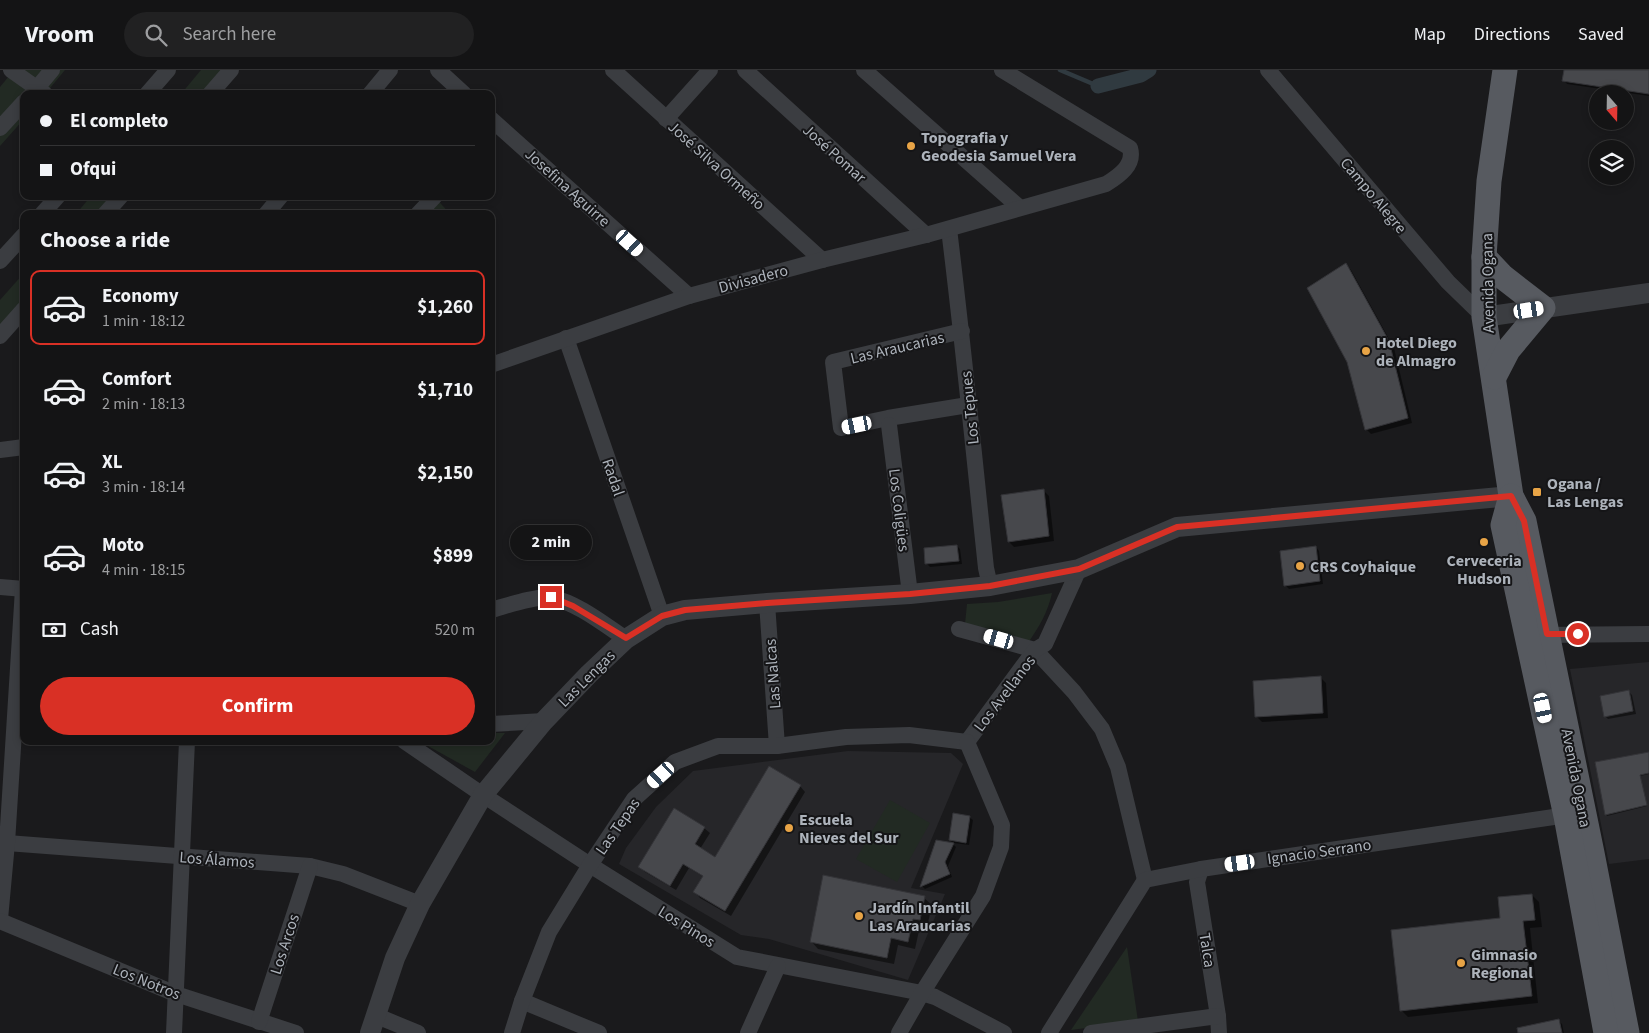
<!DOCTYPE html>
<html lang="en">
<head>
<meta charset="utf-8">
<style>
  :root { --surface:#141415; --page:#212122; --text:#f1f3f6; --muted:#9d9ea0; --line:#333334; --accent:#d93025 }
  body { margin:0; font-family:"Source Sans 3",sans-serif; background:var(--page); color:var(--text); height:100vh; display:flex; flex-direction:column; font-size:19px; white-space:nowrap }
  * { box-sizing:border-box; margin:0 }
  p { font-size:16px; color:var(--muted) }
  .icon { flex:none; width:28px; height:28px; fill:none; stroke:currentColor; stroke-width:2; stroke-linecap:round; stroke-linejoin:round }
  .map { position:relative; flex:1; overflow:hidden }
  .sheet { position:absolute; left:20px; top:140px; width:475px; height:535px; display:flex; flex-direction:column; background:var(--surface); border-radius:10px; box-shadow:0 2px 8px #0003,0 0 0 1px var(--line) }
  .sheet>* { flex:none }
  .guide { position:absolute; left:20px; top:20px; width:475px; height:110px; border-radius:10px; box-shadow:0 2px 8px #0003,0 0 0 1px var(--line); display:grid; align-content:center; height:110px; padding:0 20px; background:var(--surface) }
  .needle { width:32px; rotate:160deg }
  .fabs { position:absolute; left:1589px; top:15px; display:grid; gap:10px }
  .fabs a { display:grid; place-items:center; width:45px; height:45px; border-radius:50%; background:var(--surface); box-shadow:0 2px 8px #0003,0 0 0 1px var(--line); font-size:25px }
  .end { position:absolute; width:22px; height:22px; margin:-11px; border:6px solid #d93025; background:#fff; box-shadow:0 0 0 2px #fff }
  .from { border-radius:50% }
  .bubble { position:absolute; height:35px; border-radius:18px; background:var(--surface); box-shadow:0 2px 8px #0003,0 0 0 1px var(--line); font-size:16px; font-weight:700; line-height:35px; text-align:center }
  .car { position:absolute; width:15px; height:30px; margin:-15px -8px; border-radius:6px; box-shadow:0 0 4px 1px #0007; background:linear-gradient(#fff 24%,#345 0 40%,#fff 0 76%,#345 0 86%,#fff 0) }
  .guide b { display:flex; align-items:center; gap:18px; height:48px; font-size:19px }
  .guide b+b { border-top:1px solid var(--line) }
  .guide i { width:12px; height:12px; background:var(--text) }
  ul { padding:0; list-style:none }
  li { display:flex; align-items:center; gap:15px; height:75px; margin:0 10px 8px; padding:0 10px; border:2px solid transparent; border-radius:10px }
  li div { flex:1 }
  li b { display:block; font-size:19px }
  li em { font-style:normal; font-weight:700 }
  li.active { border-color:var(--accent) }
  li>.icon { width:45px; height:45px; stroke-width:1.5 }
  h2 { padding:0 20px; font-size:22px; line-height:60px }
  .pay { display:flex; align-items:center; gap:12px; height:55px; padding:0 20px; font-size:19px }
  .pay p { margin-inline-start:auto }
  .cta { display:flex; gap:10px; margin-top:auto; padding:10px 20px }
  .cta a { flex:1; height:58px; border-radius:30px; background:var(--accent); color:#fff; font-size:20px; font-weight:700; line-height:58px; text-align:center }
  header { display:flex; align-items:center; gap:30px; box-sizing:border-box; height:70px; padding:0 25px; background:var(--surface); border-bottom:1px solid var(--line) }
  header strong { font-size:24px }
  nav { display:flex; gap:28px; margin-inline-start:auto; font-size:18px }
  .search { width:350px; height:45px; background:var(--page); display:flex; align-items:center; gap:12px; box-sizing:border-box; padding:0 18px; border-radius:28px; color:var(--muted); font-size:19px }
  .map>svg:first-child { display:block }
  .built { fill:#262629 }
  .green { fill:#222a23 }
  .shadow { fill:#0007 }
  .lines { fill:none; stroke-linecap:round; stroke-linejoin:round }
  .stream { stroke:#303a40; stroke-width:4.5 }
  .canal { stroke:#303a40; stroke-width:15 }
  .building { fill:#47484c; stroke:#343438 }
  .minor { stroke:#3b3d41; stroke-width:16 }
  .tertiary { stroke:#3b3d41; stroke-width:20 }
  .primary { stroke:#575a60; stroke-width:25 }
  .route { stroke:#d93025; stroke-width:6 }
  .poi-dot { fill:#e8a446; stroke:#151517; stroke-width:2 }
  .labels { text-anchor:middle; stroke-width:4; stroke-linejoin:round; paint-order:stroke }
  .poi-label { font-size:16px; font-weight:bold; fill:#adb3bb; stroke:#151517; text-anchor:start }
  .street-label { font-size:16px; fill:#adb3bb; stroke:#151517 }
</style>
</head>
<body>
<header>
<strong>Vroom</strong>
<div class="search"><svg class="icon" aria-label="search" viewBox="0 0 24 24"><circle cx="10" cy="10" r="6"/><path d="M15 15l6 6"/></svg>Search here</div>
<nav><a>Map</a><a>Directions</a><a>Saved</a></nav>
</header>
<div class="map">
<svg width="1649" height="963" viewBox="0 0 1649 963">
  <rect width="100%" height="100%" fill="#1a1a1c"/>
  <!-- built -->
  <g class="built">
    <polygon points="1649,592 1649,789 1609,794 1570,599"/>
    <polygon points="848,681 951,683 963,694 911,818 945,824 908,910 769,869 741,865 619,794 626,778 656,737 693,701"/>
  </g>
  <!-- green -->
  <g class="green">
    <polygon points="14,0 65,0 45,24 24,24 24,49 0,76 0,17"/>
    <polygon points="201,0 236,0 216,24 181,24"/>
    <polygon points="91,126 126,126 110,144 76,144"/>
    <polygon points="434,126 450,144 414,144"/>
    <polygon points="24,203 24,243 0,270 0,230"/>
    <path d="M1052,523C1048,542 1039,557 1028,573L965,554L967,534L998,532Z"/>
    <polygon points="491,663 505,663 475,702 419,671 491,671"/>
    <polygon points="890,730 930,753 897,812 856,789"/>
    <polygon points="1127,877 1138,951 1071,960"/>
  </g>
  <!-- shadow -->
  <g class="shadow">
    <polygon points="1565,0 1649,0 1649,26 1567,14 1564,10"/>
    <polygon points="1346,195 1351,200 1394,278 1412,353 1371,364 1366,359"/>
    <polygon points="1044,421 1049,426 1054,471 1014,477 1009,472"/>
    <polygon points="957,476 960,479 962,494 930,497 927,494"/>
    <polygon points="1316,477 1319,481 1323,514 1289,519 1285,515"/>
    <polygon points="1320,607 1326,613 1328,648 1262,652 1257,647"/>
    <polygon points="1629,622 1632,625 1636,644 1608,649 1605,646"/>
    <polygon points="1649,683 1649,704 1640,706 1647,736 1607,746 1606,744"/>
    <polygon points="800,716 805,722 731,846 700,828 695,822 704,807 689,798 676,820 645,802 640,797 704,758 710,763 700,779 715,788"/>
    <polygon points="969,747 973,750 969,775 953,773 950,770"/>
    <polygon points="953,774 956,777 948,796 952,807 925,819 922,816"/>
    <polygon points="1532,825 1539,832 1542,857 1530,858 1538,933 1408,947 1401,940 1502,849"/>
    <polygon points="924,828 932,835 927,857 920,856 915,879 898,875 894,894 818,879 811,871"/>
    <polygon points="1558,950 1562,954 1564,963 1534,963"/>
  </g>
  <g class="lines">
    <!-- stream -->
    <polyline class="stream" points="1060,0 1098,16"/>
    <!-- canal -->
    <polyline class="canal" points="1098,16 1141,5 1149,0"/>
  </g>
  <!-- building -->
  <g class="building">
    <polygon points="1564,0 1649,0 1649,24 1562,11"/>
    <polygon points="1346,193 1389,271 1408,348 1365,360 1347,292 1307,218"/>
    <polygon points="1044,419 1049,466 1008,472 1001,425"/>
    <polygon points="957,475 959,491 925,494 924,478"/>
    <polygon points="1316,476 1320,511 1284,516 1280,481"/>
    <polygon points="1321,606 1323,643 1255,647 1253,611"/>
    <polygon points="1629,620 1633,641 1604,647 1600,626"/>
    <polygon points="1649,682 1649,703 1640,705 1647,735 1605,745 1595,692"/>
    <polygon points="769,696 801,715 725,841 693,822 703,806 683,794 670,816 638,797 674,738 705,757 695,774 715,787"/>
    <polygon points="953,743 970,746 966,773 949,770"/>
    <polygon points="936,770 954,773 945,792 950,804 920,817"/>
    <polygon points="823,805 925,826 920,850 913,849 908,872 891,868 887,888 810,872"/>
    <polygon points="1532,824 1535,850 1523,851 1532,926 1400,941 1391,860 1500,848 1498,827"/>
    <polygon points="1559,949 1562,963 1518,963 1517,958"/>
  </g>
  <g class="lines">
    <!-- minor -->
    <g class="minor">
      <polyline points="11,0 45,24"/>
      <polyline points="438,0 464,24"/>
      <polyline points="613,0 822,190"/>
      <polyline points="745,0 926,165"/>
      <polyline points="864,0 1019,137"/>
      <polyline points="1268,0 1448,212 1484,247"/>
      <polyline points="32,24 52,0"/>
      <polyline points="147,24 168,0"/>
      <polyline points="210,24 231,0"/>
      <polyline points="370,24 390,0"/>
      <polyline points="491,49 689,226"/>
      <polyline points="666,49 710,0"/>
      <polyline points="0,58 24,32"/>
      <polyline points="42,144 58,126"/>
      <polyline points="105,144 121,126"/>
      <polyline points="266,144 281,126"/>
      <polyline points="418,144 435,126"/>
      <path d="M949,159C963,272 974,385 986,498L990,516"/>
      <polyline points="0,191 24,165"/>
      <polyline points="962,261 833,292 841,358 888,348 968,335"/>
      <polyline points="0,266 24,239"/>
      <polyline points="566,268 662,546"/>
      <path d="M491,295L689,226L822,190L926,165L1106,114C1119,106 1135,95 1130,78L1002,0"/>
      <polyline points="889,355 910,524"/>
      <polyline points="0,380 24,377"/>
      <polyline points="0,517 24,519"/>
      <polyline points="767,533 777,676"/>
      <path d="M491,540C506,536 537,525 552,528C576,532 605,555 626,569"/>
      <polyline points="959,559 1035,580 1074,622 1102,659 1118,697 1145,810"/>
      <polyline points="1539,565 1649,564"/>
      <polyline points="491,654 544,651"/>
      <polyline points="404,671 483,725 590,795 737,887 922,923 935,927 1004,963"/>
      <polyline points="967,672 1026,592 1035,580 1045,574 1079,499"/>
      <polyline points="7,773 310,796 343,804 420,834"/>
      <polyline points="1201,799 1197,812 1218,946 1219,963"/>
      <polyline points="0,849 7,773 23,519"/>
      <polyline points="0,851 176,924 296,963"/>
      <polyline points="522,931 599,963"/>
      <polyline points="377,946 418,963"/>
      <polyline points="259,952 310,796"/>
      <polyline points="174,963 187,671"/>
      <polyline points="512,963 522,931 549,862 590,795 634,729 675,692 718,676 777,676 846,667 909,665 967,672"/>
      <polyline points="748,963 778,896"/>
      <polyline points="899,963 922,923 983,826 1001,777 1002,755 967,672"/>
      <polyline points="1049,963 1145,810 1201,799 1574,744"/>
      <polyline points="1091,963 1218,946"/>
    </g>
    <!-- tertiary -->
    <g class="tertiary">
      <polyline points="1484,247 1649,223"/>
      <polyline points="370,963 395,888 420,834 483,725 544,651 589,604 626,569 662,546 685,540 767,533 910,524 990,516 1079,499 1177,457 1511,426"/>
    </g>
    <!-- primary -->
    <g class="primary">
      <polyline points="1505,0 1489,111 1484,187 1484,247 1511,426 1524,451 1592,783 1627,963"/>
      <polyline points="1484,187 1503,207 1543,238 1508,280 1494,307"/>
      <polyline points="1511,426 1503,455 1566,746 1606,963"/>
    </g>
  </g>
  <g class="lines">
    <!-- route -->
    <polyline class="route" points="551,527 573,536 626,568 662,546 685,540 767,533 910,524 990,516 1079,499 1177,457 1511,426 1524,451 1547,564 1578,564"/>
  </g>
  <!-- markers -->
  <g class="poi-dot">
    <circle cx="911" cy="76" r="5"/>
    <circle cx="1366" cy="281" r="5"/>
    <rect x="1532" y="417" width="10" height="10" rx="2.5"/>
    <circle cx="1484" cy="472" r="5"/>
    <circle cx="1300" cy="496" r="5"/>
    <circle cx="789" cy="758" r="5"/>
    <circle cx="859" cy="846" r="5"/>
    <circle cx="1461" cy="893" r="5"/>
  </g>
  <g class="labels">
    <!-- poi labels -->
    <g class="poi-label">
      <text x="921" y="73">Topografia y<tspan x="921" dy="18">Geodesia Samuel Vera</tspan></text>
      <text x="1376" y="278">Hotel Diego<tspan x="1376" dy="18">de Almagro</tspan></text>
      <text x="1547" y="419">Ogana /<tspan x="1547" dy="18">Las Lengas</tspan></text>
      <text x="1484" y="496" text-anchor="middle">Cerveceria<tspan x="1484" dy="18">Hudson</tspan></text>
      <text x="1310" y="502">CRS Coyhaique</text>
      <text x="799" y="755">Escuela<tspan x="799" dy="18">Nieves del Sur</tspan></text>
      <text x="869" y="843">Jardín Infantil<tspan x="869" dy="18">Las Araucarias</tspan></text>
      <text x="1471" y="890">Gimnasio<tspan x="1471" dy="18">Regional</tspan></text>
    </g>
    <!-- street labels -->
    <g class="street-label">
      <text transform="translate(835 83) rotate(42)" y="6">José Pomar</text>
      <text transform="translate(717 95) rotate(42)" y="6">José Silva Ormeño</text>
      <text transform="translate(568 117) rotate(42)" y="6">Josefina Aguirre</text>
      <text transform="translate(1374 125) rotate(50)" y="6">Campo Alegre</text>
      <text transform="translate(753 208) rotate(-15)" y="6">Divisadero</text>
      <text transform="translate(1487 213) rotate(-91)" y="6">Avenida Ogana</text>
      <text transform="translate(897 277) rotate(-13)" y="6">Las Araucarias</text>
      <text transform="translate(969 338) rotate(-96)" y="6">Los Tepues</text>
      <text transform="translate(614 407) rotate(71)" y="6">Radal</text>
      <text transform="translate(900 440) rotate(83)" y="6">Los Coligües</text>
      <text transform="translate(772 604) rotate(-94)" y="6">Las Nalcas</text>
      <text transform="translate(586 608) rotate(-45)" y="6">Las Lengas</text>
      <text transform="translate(1004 623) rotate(-53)" y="6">Los Avellanos</text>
      <text transform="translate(1577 708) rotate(79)" y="6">Avenida Ogana</text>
      <text transform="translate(617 756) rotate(-55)" y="6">Las Tepas</text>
      <text transform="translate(1319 781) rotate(-8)" y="6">Ignacio Serrano</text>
      <text transform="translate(217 789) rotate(4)" y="6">Los Álamos</text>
      <text transform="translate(687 856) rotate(32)" y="6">Los Pinos</text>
      <text transform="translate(284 874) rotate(-72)" y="6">Los Arcos</text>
      <text transform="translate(1208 880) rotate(81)" y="6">Talca</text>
      <text transform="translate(147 911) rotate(22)" y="6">Los Notros</text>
    </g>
  </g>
</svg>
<div class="fabs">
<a><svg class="needle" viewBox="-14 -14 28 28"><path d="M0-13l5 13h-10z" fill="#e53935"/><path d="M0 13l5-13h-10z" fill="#9d9ea0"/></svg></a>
<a><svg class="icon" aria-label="layers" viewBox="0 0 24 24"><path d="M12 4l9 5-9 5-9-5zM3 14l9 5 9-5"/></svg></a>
</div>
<i class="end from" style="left:1578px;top:564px"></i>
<i class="end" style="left:551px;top:527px"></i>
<div class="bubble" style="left:510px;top:455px;width:82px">2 min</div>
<i class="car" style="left:630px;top:173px;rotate:132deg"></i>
<i class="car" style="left:1529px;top:240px;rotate:81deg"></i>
<i class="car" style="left:857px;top:355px;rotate:258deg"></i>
<i class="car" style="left:999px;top:569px;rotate:286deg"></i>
<i class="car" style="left:1543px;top:638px;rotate:168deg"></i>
<i class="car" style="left:661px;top:705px;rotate:228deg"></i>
<i class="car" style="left:1240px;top:793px;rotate:262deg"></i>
<div class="guide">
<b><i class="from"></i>El completo</b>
<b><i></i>Ofqui</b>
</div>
<section class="sheet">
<h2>Choose a ride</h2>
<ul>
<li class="active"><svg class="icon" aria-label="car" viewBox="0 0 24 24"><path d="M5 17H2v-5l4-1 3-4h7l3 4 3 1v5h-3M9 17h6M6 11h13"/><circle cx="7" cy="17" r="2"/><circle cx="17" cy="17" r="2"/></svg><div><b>Economy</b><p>1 min · 18:12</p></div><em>$1,260</em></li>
<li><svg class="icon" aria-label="car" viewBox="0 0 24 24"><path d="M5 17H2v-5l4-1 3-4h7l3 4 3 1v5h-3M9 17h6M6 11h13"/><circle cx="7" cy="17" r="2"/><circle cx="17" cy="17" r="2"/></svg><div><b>Comfort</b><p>2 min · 18:13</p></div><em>$1,710</em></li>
<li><svg class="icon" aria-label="car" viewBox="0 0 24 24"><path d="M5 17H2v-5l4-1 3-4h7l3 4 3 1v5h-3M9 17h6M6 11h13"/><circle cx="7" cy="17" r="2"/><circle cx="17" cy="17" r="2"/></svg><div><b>XL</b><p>3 min · 18:14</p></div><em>$2,150</em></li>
<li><svg class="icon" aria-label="car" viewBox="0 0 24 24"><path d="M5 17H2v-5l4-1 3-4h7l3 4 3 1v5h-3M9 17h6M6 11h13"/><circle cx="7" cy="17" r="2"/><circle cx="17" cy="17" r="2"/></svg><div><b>Moto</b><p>4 min · 18:15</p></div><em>$899</em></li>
</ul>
<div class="pay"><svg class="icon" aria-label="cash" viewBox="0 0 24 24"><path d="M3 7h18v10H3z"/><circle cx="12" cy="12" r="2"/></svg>Cash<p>520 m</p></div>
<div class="cta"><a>Confirm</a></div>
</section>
</div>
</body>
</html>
